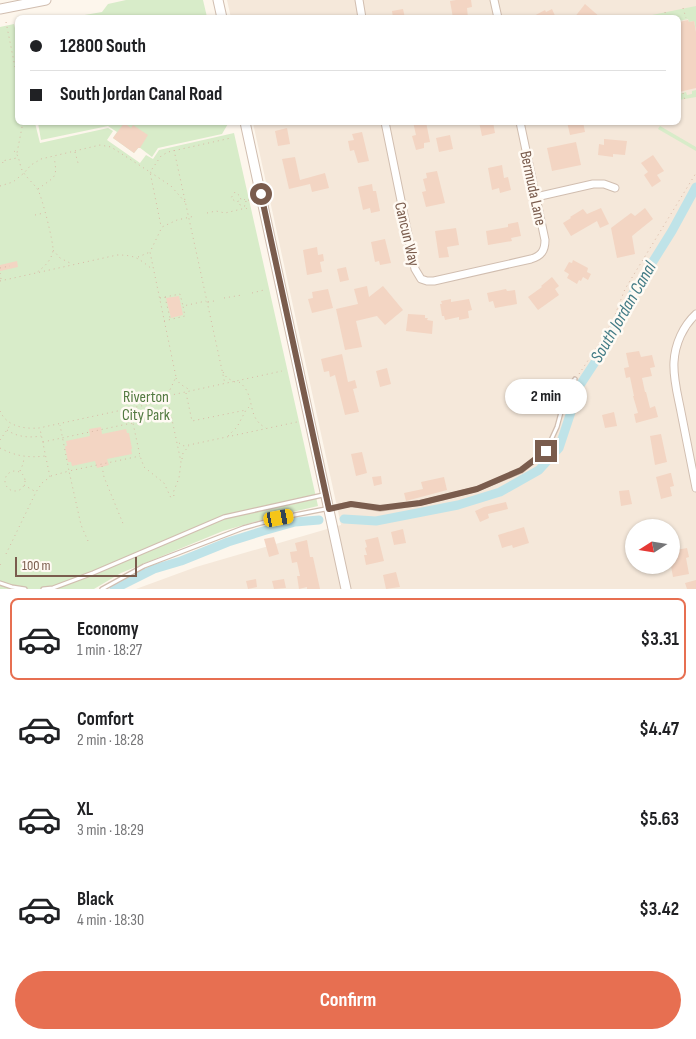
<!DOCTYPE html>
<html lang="en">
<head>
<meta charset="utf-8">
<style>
  :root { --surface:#fff; --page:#f2f2f2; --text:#202124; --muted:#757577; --line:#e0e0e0; --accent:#e76f51 }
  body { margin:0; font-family:"Sofia Sans Condensed",sans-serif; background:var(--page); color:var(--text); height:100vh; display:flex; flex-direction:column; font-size:19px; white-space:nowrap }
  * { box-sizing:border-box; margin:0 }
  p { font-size:16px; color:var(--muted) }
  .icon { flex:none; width:28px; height:28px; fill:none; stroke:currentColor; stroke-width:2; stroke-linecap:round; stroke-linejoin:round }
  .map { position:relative; height:589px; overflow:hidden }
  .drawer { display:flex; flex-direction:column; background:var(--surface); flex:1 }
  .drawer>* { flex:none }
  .banner { position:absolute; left:15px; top:15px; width:666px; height:110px; border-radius:8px; box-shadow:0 1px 4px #0004; display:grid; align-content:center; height:110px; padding:0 15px; background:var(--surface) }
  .needle { width:32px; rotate:258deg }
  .tools { position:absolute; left:625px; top:519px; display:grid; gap:10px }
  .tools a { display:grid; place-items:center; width:55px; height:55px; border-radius:50%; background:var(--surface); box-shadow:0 1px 4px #0004; font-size:25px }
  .scale { position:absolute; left:15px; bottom:12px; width:122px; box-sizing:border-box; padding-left:5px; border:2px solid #7a5c4d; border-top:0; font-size:14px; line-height:18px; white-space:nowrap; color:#7a5c4d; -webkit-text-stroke:4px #fffaf3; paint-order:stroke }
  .end { position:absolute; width:22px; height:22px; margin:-11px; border:6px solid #7a5c4d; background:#fff; box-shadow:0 0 0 2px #fff }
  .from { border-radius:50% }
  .bubble { position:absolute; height:35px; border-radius:18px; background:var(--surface); box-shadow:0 1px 4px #0004; font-size:16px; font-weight:700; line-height:35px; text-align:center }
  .car { position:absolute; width:15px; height:30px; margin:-15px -8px; border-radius:6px; box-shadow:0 0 4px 1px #0007; background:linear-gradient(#f5c518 24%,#345 0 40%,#f5c518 0 76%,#345 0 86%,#f5c518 0) }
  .banner b { display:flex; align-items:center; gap:18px; height:48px; font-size:19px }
  .banner b+b { border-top:1px solid var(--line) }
  .banner i { width:12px; height:12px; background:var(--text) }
  ul { padding:9px 0 0; list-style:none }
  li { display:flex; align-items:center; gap:15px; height:82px; margin:0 10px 8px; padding:0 5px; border:2px solid transparent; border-radius:8px }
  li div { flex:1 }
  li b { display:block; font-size:19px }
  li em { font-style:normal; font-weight:700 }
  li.on { border-color:var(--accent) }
  li>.icon { width:45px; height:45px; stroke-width:1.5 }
  .action { display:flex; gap:10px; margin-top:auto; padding:10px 15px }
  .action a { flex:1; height:58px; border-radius:30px; background:var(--accent); color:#fff; font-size:20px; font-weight:700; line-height:58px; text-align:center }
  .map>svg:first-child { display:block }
  .residential { fill:#f5e8da; fill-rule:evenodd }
  .green { fill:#d8ecc9 }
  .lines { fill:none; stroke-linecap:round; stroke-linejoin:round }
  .canal { stroke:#bfe3e8; stroke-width:9 }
  .building { fill:#f3d5c3 }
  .service-casing { stroke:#d1beb0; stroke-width:5.5 }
  .minor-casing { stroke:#d1beb0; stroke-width:9 }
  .tertiary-casing { stroke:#d1beb0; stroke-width:11 }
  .path { stroke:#d9b8a5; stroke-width:1; stroke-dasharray:1 4; stroke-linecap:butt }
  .service { stroke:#fff; stroke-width:3 }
  .minor { stroke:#fff; stroke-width:7 }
  .tertiary { stroke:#fff; stroke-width:9 }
  .route { stroke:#7a5c4d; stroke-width:6 }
  .labels { text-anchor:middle; stroke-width:5; stroke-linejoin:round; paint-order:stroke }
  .street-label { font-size:16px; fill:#7a5c4d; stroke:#fffaf3 }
  .park-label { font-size:16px; fill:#537a41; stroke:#fffaf3 }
  .water-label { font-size:18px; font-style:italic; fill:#437c86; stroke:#fffaf3 }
</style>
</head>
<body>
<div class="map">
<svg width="696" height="589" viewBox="0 0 696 589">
  <rect width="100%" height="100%" fill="#fdf6ec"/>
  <!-- residential -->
  <path class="residential" d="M227,0H696V589H136L196,567L341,525L253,123L679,122V18H231ZM634,528H671V565H634Z"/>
  <!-- green -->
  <g class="green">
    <polygon points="126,0 203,0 207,17 73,17 102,12 108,4"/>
    <polygon points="696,6 696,30 694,21 689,22 688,19 679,21 679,18 652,17 652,15"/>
    <polygon points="14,24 18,41 18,122 35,123 40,143 108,128 113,131 107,140 140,163 146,155 153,159 159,150 234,133 318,506 271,517 223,531 121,573 94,589 0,589 0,27"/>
    <polygon points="696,90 696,97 679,100 679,94 686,92 687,95 692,94 692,91"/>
    <polygon points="229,122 222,134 158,148 152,157 139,147 134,153 113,138 117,132 108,126 41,140 38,123"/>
    <polygon points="660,126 696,147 696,151 658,129"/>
  </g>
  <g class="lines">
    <!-- canal -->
    <g class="canal">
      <polyline points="344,519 376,521 458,505 500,492 539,470 559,448 580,385 605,347 632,295 672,231 696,187"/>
      <polyline points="114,589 154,569 181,561 228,542 263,531 295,522 319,520"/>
    </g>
  </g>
  <!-- building -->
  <g class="building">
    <polygon points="456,0 471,0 472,7 467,8 468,18 453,18 450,1"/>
    <polygon points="585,4 601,18 574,18"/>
    <polygon points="403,9 405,18 393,18 392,11"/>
    <polygon points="552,9 556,18 530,18 545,10 546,12"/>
    <polygon points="688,20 689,22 694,21 696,32 696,88 679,92 679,22"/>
    <polygon points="413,122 426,122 430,142 424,143 424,148 416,150 412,136 416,135"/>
    <polygon points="479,122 493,122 495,133 482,136"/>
    <polygon points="567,122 583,122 585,132 570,135"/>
    <polygon points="124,123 131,128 133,125 148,135 140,148 138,148 134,153 113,138"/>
    <polygon points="287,128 290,144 278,146 275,131"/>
    <polygon points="362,132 369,161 358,163 354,150 350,151 348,141 354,140 352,134"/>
    <polygon points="450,135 453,149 439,152 436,138"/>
    <polygon points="604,139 627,141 625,155 613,154 613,157 598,155 599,144 604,145"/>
    <polygon points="576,142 581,165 552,171 547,148"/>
    <polygon points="653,155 664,171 657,175 661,181 652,187 644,175 648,172 641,163"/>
    <polygon points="295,157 300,180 325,173 329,188 312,192 310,184 289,189 282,159"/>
    <polygon points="502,165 504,178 508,177 511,190 500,193 499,188 492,190 488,168"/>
    <polygon points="437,171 445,203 426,207 422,192 426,191 423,179 427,178 426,173"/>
    <polygon points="372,184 373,191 376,191 380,211 371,213 370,208 363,210 358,187"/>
    <polygon points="601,208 609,224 600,228 597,221 571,236 563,223 571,218 570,217 583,209 587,214"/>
    <polygon points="645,208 653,219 632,236 635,254 617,258 611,228 631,213 635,216"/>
    <polygon points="518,222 521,236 511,238 512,241 488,245 486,231 508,227 508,224"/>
    <polygon points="456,228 459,245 447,247 449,257 439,258 435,231"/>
    <polygon points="385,239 391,263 380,265 379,261 375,262 371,242"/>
    <polygon points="317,247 318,255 323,254 324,261 320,262 322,272 307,275 303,250"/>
    <polygon points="573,260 588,268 587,272 591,274 588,280 583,277 581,281 579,280 577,284 567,278 569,274 564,271 569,262 572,263"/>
    <polygon points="17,261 18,267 0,271 0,265"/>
    <polygon points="346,267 349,280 340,282 337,269"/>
    <polygon points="552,277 559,286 555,289 559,295 538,310 528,297 542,287 541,286"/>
    <polygon points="367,286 369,297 383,286 403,310 385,325 377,316 356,321 362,347 345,350 336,309 358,304 354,289"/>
    <polygon points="328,289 333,308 312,313 308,299 313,298 312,292"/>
    <polygon points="506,289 507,291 515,290 517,304 495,308 493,301 489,302 487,293"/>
    <polygon points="179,296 183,315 171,318 166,298"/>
    <polygon points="451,299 451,302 469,299 472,310 468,311 469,318 459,320 459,317 445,320 444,316 442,316 440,304 442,304 441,301"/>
    <polygon points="408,314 425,315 425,318 428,318 427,320 433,321 432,334 406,331"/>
    <polygon points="639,351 641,357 652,355 655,367 650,368 652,376 642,378 645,392 646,392 650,408 655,406 658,417 636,423 634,414 638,413 633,396 634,396 630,377 626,378 624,368 629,367 626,353"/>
    <polygon points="342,354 348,382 355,380 357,388 353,389 359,412 345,415 335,375 330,377 329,371 324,372 321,359"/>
    <polygon points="387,368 391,384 380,387 376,371"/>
    <polygon points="614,412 617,426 605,428 602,415"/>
    <polygon points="101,427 102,434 126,429 127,433 129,433 132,449 131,449 132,454 107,459 109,465 97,468 95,461 72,466 71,462 68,462 65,446 67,446 66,441 90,436 89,429"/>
    <polygon points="661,434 667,462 655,465 650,436"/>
    <polygon points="362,452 367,473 356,476 351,454"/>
    <polygon points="670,473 671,473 674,486 670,487 672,496 661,499 656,477"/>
    <polygon points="381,476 382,484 374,486 372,477"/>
    <polygon points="444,477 447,490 406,501 404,493 423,489 421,482"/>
    <polygon points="629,490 632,504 621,506 619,491"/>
    <polygon points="506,502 508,509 488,514 489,518 480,522 475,511 484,507"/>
    <polygon points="524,527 529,543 513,548 512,545 502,548 498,535"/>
    <polygon points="403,529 406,543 394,545 391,532"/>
    <polygon points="274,537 279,554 269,557 264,539"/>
    <polygon points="378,537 384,561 366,565 364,555 367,555 365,548 367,547 365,540"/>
    <polygon points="307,540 310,557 313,557 320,589 307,589 307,587 299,589 297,576 300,576 297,562 292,563 290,552 297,551 295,543"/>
    <polygon points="687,548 689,557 686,558 689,574 673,577 671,566 671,551"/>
    <polygon points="396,572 400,587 386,589 383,575"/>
    <polygon points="256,579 257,587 248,589 246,581"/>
    <polygon points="284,579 286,588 274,589 272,581"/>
    <polygon points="696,580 696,589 687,589 685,583"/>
  </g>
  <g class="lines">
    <!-- service casing -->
    <g class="service-casing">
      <g id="service">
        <polyline points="0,583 12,587 25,589"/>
        <polyline points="43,589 53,588 93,573 224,517 323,495"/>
        <polyline points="102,589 144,566 243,528 279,518 351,504 380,509 420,503 477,489 521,471 546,451 557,427 566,394 575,379"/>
      </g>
    </g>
    <!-- minor casing -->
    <g class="minor-casing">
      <g id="minor">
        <polyline points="359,0 362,18"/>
        <polyline points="494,0 498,18"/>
        <path d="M385,122L415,269L421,279L427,281H434L531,259C541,256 545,251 545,240L520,122"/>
        <polyline points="536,197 593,184 604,184 615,188"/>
        <path d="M696,314C683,326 675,344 674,362C673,379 678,396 681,412C686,437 691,463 696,488"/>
      </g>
    </g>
    <!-- tertiary casing -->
    <g class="tertiary-casing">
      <g id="tertiary">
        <polyline points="218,0 222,18"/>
        <polyline points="0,9 46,0"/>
        <polyline points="245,122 346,589"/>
      </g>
    </g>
    <!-- path -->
    <g class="path">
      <polyline points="683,8 686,18"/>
      <polyline points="665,12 666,18"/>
      <polyline points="6,22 18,82"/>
      <polyline points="683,93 685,100"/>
      <path d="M23,122L17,153L14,151C20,156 19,165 23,172C28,179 34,184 38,190C42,197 54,244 53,251C51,261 44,267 36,273"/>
      <polyline points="174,150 225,384"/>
      <polyline points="75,152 78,163"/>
      <polyline points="3,163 2,161 17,158"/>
      <polyline points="0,186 13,182 24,173 31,165 41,159 100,145 111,147 150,172 161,226"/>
      <path d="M38,189C55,176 58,179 54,157"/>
      <polyline points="246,201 245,206 242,206 240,205 239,201 236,202 231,198 235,192 240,196 241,200 244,199 246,201 249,200"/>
      <polyline points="185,202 171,186 150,172 161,156 168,152 231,138"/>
      <polyline points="207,213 216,211 225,213 246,208 247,209"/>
      <polyline points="35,215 44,213"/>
      <polyline points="53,250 60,258 72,264"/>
      <polyline points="138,257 150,252"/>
      <polyline points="0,268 10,266"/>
      <polyline points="0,273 1,279"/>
      <path d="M0,281L117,255C135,255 138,258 152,269"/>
      <polyline points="252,293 264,290"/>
      <polyline points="165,297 170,318"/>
      <polyline points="160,298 180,294 183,306"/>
      <polyline points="224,298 242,295"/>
      <polyline points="208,302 214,301"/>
      <polyline points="164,321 185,316 183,306 206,301"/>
      <polyline points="223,372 227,378 235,382"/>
      <polyline points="579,374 597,347 613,320 625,289 696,173"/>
      <polyline points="176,378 180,384 190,390"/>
      <path d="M239,382C257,395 245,417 266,428"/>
      <polyline points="186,393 192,421 246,410"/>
      <polyline points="130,409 140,456 144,467 164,483 171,498"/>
      <path d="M0,411C7,427 25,429 39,428L150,404L167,396L176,377L150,252L162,227L177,220L195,216"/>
      <path d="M7,430C17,437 29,438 41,436"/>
      <polyline points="228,436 237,427 246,410 251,405"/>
      <polyline points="0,440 11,424"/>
      <polyline points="43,442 132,423"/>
      <polyline points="179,443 184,446 189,445 297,422"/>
      <path d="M0,448C15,456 28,458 45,456"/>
      <polyline points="182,459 183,453 189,446"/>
      <polyline points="102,466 104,477 124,526"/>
      <polyline points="20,471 23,464 24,458"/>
      <circle cx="15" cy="481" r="10"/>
      <polyline points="51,476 69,471 60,425"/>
      <polyline points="24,485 36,492 42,483 50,477 40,429"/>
      <polyline points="174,496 173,493 179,478 181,462 167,396 282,371"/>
      <polyline points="88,541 81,525 69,471 140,456"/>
      <polyline points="6,554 36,492"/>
      <polyline points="0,565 1,564"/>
    </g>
    <!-- service -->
    <use href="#service" class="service"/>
    <!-- minor -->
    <use href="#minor" class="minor"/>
    <!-- tertiary -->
    <use href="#tertiary" class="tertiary"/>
  </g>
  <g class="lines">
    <!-- route -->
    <polyline class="route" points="261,194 329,509 351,504 380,508 420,503 477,489 521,470 546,451"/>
  </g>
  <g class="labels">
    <!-- street labels -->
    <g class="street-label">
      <text transform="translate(534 188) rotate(78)" y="6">Bermuda Lane</text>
      <text transform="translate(408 234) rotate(77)" y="6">Cancun Way</text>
    </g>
    <!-- park labels -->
    <g class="park-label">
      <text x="146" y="402">Riverton<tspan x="146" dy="18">City Park</tspan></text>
    </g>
    <!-- water labels -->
    <g class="water-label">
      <text transform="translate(623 312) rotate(-60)" y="6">South Jordan Canal</text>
    </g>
  </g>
</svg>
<div class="tools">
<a><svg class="needle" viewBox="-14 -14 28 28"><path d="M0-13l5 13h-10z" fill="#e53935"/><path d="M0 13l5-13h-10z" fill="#757577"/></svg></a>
</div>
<div class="scale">100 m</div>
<i class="end from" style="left:261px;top:194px"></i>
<i class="end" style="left:546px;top:451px"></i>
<div class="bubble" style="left:505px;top:379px;width:82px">2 min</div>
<i class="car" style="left:279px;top:518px;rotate:80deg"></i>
<div class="banner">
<b><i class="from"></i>12800 South</b>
<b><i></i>South Jordan Canal Road</b>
</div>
</div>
<section class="drawer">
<ul>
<li class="on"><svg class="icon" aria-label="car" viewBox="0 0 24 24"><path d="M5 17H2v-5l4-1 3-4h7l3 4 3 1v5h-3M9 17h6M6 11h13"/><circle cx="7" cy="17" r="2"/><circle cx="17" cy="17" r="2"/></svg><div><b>Economy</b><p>1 min · 18:27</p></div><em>$3.31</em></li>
<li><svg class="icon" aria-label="car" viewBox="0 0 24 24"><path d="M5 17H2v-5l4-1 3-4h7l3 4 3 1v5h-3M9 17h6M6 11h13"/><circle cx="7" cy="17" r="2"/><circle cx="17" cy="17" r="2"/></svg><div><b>Comfort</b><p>2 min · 18:28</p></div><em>$4.47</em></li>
<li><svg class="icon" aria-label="car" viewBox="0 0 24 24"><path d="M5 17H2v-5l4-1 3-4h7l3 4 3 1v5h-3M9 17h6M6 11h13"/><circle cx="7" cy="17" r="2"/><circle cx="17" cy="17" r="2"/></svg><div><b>XL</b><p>3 min · 18:29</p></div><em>$5.63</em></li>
<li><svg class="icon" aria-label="car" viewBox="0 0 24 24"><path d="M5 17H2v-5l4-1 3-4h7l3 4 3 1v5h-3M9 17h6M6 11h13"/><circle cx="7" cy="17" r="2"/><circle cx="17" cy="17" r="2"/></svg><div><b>Black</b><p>4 min · 18:30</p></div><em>$3.42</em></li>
</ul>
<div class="action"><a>Confirm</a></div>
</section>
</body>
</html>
